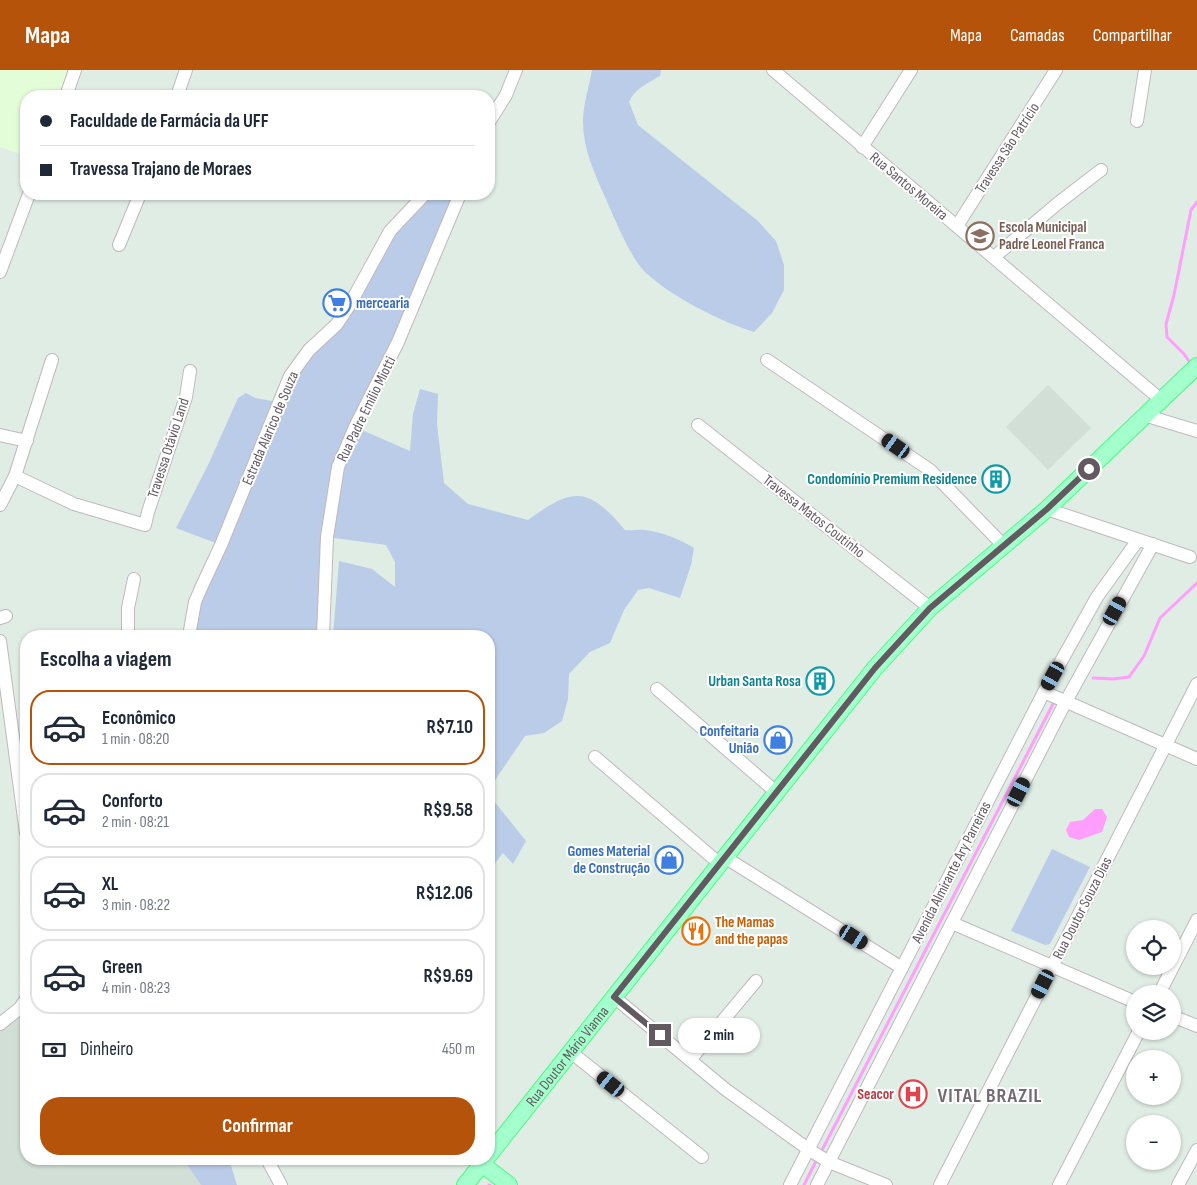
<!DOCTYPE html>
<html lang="pt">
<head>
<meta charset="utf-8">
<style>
  :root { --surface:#fff; --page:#f6f6f7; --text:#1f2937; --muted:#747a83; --line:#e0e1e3; --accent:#b45309 }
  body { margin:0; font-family:"Sofia Sans Condensed",sans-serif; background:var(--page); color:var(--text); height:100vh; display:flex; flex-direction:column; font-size:19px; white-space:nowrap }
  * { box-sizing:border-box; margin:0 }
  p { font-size:16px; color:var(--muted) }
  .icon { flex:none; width:28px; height:28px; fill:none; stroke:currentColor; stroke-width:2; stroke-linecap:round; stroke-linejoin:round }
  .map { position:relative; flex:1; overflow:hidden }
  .sheet { position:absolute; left:20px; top:560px; width:475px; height:535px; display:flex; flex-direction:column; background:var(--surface); border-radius:20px; box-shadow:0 1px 4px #0004 }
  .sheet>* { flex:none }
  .hud { position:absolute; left:20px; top:20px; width:475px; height:110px; border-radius:20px; box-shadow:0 1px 4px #0004; display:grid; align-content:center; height:110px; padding:0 20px; background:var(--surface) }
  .controls { position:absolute; left:1126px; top:850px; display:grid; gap:10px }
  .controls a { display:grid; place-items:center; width:55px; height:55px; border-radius:50%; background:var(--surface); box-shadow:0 1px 4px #0004; font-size:25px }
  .end { position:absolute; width:22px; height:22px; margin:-11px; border:6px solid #625961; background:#fff; box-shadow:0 0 0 2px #fff }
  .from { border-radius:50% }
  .bubble { position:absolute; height:35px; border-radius:18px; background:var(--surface); box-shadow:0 1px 4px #0004; font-size:16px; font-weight:700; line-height:35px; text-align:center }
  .car { position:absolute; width:15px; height:30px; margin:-15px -8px; border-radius:6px; box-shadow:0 0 4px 1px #0007; background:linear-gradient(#222 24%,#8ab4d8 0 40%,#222 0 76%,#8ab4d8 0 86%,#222 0) }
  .hud b { display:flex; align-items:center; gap:18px; height:48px; font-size:19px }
  .hud b+b { border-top:1px solid var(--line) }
  .hud i { width:12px; height:12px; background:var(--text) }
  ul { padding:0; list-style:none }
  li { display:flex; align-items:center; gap:15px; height:75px; margin:0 10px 8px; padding:0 10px; border:2px solid var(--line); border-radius:20px }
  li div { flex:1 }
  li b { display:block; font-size:19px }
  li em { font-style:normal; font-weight:700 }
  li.selected { border-color:var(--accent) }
  li>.icon { width:45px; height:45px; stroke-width:1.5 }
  h2 { padding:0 20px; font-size:22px; line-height:60px }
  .pay { display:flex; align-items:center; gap:12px; height:55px; padding:0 20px; font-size:19px }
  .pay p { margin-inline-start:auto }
  .action { display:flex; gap:10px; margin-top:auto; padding:10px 20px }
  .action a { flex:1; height:58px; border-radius:20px; background:var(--accent); color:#fff; font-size:20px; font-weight:700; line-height:58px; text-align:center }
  header { display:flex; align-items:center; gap:30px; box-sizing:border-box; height:70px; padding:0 25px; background:var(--accent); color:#fff }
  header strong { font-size:24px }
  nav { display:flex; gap:28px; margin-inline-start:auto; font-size:18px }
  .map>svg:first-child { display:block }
  .education { fill:#d1dfd6 }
  .medical { fill:#e4fdd9 }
  .green { fill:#bacce7 }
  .water { fill:#ff9efc }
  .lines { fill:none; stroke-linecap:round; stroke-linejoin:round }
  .stream { stroke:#ff9efc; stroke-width:3 }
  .minor-casing { stroke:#c0b8bf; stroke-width:14 }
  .major-casing { stroke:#4cfa83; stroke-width:18 }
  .minor { stroke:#fff; stroke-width:12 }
  .major { stroke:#a3ffcb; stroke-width:16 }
  .route { stroke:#625961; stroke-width:6 }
  .labels { text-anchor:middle; stroke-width:4; stroke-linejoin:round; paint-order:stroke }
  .street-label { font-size:15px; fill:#625961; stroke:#fff }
  .education-label { font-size:15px; font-weight:bold; fill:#785e54; stroke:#fff; text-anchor:start }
  .shop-label { font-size:15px; font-weight:bold; fill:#366cbe; stroke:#fff; text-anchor:end }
  .culture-label { font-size:15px; font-weight:bold; fill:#0d838f; stroke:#fff; text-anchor:end }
  .food-label { font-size:15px; font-weight:bold; fill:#c56008; stroke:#fff; text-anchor:start }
  .health-label { font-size:15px; font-weight:bold; fill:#be3a42; stroke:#fff; text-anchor:end }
  .district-label { font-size:20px; font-weight:bold; letter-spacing:1px; fill:#746a73; stroke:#fff }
</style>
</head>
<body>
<header>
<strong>Mapa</strong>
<nav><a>Mapa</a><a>Camadas</a><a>Compartilhar</a></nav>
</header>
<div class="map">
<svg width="1197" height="1115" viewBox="0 0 1197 1115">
  <rect width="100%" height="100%" fill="#e0ede5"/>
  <!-- education -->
  <g class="education">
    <polygon points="1048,315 1091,358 1048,400 1006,357"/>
    <polygon points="26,936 26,1089 183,1089 201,1115 0,1115 0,961"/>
  </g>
  <!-- medical -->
  <polygon class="medical" points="0,0 71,0 61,26 26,26 26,86 0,77"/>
  <!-- green -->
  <g class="green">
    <path d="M592,0H661L660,6C648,13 634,19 629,32L638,55L758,151L776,171L784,195V220L772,243L754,262C719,251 672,227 645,202C630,188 613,144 604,125C594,102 583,78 583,52C583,35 589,17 592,0Z"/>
    <path d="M425,124H460L355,357L410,381L413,344L420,319L438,324L437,354L444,413L468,434L528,450C573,417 588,416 625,460C632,461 639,459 645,460C662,462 680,469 694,478L691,495L680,528L649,518L638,520L624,540L610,573L590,582L569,604L568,629L562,651L544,663L525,666L489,719V566H333L339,491L372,499L395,517V492L386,475L327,467L323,566H189L221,475L176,458L209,393L238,328L246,323L255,328L278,332L290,306L337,254L377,181Z"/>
    <polygon points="489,725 526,771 513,794 503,783 489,801"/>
    <polygon points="1052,779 1090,797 1050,874 1045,875 1011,861"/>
    <polygon points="183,1089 229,1089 237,1115 201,1115"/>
  </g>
  <!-- water -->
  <polygon class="water" points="1095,739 1102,739 1107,747 1102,762 1079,770 1069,767 1066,760 1070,752 1083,750"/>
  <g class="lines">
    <!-- stream -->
    <g class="stream">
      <polyline points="1191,294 1184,284 1167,267 1166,254 1174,225 1191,140 1197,132"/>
      <polyline points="1093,608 1113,609 1129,607 1144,586 1160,548 1197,513"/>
      <polyline points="820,1084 1053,634"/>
      <polyline points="489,1115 490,1115"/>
      <polyline points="804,1115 817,1089"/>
    </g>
    <!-- minor casing -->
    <g class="minor-casing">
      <g id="minor">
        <polyline points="773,0 1160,329"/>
        <polyline points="66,26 75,0"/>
        <polyline points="177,26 186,0"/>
        <polyline points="1137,51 1145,0"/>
        <polyline points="489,52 506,25 516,0"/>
        <polyline points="862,77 911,0"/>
        <polyline points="957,156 1056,0"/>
        <polyline points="119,175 140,124"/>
        <polyline points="994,187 1057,134 1101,100"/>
        <polyline points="0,202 29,124"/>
        <polyline points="767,290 930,400 1003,475"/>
        <polyline points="1144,345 1197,361"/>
        <polyline points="698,355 930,538"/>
        <polyline points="0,365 27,371"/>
        <polyline points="15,406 74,434 145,455 148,442 186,327 190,301"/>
        <polyline points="0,435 15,406 52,290"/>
        <polyline points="1047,439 1190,487"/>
        <polyline points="0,548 6,546"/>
        <polyline points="128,566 128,538 134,509"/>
        <polyline points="189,566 195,532 201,518 221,475 290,306 309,280 337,254 349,236 390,161 425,124"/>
        <polyline points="323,566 327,467 338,397 355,357 398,272 460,124"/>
        <polyline points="0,571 26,763"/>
        <polyline points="657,619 776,722"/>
        <polyline points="1044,622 1197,689"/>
        <polyline points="595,687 720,794"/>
        <polyline points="726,788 902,898"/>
        <polyline points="952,853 1135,932"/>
        <polyline points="1159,924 1197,850"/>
        <polyline points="614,927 725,1019 808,1079 829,1092 886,1115"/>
        <polyline points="1172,946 1197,956"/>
        <polyline points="0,954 20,938 26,929"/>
        <polyline points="572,983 702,1087"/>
        <polyline points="690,990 756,911"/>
        <polyline points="268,1091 281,1115"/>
        <polyline points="790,1115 1044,622 1097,527 1138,470"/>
        <polyline points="817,1115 1065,633 1153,474"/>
        <polyline points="940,1115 1197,614"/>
        <polyline points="1059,1115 1139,961"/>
        <polyline points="1178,1115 1197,1080"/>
      </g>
    </g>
    <!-- major casing -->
    <g class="major-casing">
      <g id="major">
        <path id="s1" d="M489,1085L875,598L930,538L1047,439L1197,296"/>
        <polyline points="482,1094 509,1115"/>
        <polyline points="465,1115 486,1089"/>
      </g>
    </g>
    <!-- minor -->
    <use href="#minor" class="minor"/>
    <!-- major -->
    <use href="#major" class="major"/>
  </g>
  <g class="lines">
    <!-- route -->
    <polyline class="route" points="660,965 614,927 875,598 930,538 1047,439 1089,399"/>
  </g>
  <!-- icons -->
  <defs>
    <g id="school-ring" transform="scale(1.4375)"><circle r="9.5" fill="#fff" stroke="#8d6e63" stroke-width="1.5"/><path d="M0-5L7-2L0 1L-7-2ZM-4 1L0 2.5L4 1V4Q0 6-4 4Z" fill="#8d6e63"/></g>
    <g id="supermarket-ring" transform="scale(1.4375)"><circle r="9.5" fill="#fff" stroke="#3f7fe0" stroke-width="1.5"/><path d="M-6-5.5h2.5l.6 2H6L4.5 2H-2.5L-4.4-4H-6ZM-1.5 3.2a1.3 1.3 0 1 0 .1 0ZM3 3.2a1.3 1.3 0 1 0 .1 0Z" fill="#3f7fe0"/></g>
    <g id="building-ring" transform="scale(1.4375)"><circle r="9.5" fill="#fff" stroke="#0f9aa8" stroke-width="1.5"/><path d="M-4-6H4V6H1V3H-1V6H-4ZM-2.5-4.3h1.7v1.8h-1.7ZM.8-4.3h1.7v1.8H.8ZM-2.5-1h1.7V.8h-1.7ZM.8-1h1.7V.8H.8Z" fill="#0f9aa8"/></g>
    <g id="shop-ring" transform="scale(1.4375)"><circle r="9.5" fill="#fff" stroke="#3f7fe0" stroke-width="1.5"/><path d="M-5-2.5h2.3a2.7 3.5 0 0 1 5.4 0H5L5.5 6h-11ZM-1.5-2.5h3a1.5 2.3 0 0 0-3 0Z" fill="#3f7fe0"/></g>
    <g id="restaurant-ring" transform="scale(1.4375)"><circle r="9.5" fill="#fff" stroke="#e8710a" stroke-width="1.5"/><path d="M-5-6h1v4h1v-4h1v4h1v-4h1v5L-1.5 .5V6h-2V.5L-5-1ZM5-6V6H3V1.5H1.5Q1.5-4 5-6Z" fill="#e8710a"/></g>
    <g id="hospital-ring" transform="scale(1.4375)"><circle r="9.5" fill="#fff" stroke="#e0444e" stroke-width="1.5"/><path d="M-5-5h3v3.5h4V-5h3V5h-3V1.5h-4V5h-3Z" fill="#e0444e"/></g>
  </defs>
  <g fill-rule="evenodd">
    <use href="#school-ring" x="980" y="166"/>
    <use href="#supermarket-ring" x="337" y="233"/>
    <use href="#building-ring" x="996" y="409"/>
    <use href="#building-ring" x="820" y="611"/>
    <use href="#shop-ring" x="778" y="670"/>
    <use href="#shop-ring" x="669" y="790"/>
    <use href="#restaurant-ring" x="696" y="861"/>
    <use href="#hospital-ring" x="913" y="1024"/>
  </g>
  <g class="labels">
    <!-- street labels -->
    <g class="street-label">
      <text transform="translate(1007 78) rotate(-57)" y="5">Travessa São Patrício</text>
      <text transform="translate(909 116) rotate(40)" y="5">Rua Santos Moreira</text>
      <text transform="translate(366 339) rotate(-64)" y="5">Rua Padre Emílio Miotti</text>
      <text transform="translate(270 358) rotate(-67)" y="5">Estrada Alarico de Souza</text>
      <text transform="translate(168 378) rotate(-72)" y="5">Travessa Otávio Land</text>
      <text transform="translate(814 446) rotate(38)" y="5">Travessa Matos Coutinho</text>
      <text transform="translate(951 802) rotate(-63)" y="5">Avenida Almirante Ary Parreiras</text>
      <text transform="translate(1082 838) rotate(-63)" y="5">Rua Doutor Souza Dias</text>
      <text dy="5" stroke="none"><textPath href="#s1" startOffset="126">Rua Doutor Mário Vianna</textPath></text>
    </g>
    <!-- education labels -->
    <g class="education-label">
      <text x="999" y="162">Escola Municipal<tspan x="999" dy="17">Padre Leonel Franca</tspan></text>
    </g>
    <!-- shop labels -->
    <g class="shop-label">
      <text x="356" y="238" text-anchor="start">mercearia</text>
      <text x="759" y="666">Confeitaria<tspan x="759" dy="17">União</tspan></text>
      <text x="650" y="786">Gomes Material<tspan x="650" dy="17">de Construção</tspan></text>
    </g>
    <!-- culture labels -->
    <g class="culture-label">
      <text x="977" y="414">Condomínio Premium Residence</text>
      <text x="801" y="616">Urban Santa Rosa</text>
    </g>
    <!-- food labels -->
    <g class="food-label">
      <text x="715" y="857">The Mamas<tspan x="715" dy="17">and the papas</tspan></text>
    </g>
    <!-- health labels -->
    <g class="health-label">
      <text x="894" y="1029">Seacor</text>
    </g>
    <!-- district labels -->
    <g class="district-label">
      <text x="990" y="1032">VITAL BRAZIL</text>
    </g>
  </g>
</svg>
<div class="controls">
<a><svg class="icon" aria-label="locate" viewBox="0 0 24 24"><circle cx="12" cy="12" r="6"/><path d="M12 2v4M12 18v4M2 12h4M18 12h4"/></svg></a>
<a><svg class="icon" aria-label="layers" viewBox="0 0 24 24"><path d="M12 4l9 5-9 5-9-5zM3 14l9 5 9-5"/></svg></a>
<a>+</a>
<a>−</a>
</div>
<i class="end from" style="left:1089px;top:399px"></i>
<i class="end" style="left:660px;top:965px"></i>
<div class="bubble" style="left:678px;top:948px;width:82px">2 min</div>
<i class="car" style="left:896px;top:376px;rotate:305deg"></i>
<i class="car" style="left:1115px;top:541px;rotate:29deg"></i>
<i class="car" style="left:1053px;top:606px;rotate:209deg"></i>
<i class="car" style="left:1019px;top:722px;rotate:27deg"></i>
<i class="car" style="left:854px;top:867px;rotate:122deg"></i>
<i class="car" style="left:1043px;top:914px;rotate:207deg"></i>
<i class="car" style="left:611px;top:1014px;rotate:309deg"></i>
<div class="hud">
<b><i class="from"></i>Faculdade de Farmácia da UFF</b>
<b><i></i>Travessa Trajano de Moraes</b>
</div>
<section class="sheet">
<h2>Escolha a viagem</h2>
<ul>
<li class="selected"><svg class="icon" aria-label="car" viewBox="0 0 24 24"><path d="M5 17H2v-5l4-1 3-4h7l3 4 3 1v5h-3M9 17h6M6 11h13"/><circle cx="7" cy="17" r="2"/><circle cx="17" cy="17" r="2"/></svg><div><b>Econômico</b><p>1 min · 08:20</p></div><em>R$7.10</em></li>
<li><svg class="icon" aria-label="car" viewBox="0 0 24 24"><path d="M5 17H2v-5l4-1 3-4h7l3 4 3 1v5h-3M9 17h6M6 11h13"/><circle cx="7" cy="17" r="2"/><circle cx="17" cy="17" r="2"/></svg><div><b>Conforto</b><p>2 min · 08:21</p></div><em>R$9.58</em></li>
<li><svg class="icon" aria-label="car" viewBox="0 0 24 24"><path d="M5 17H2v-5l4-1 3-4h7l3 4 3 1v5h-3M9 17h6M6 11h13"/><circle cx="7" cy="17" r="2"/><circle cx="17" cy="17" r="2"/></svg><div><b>XL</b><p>3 min · 08:22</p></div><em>R$12.06</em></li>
<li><svg class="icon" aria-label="car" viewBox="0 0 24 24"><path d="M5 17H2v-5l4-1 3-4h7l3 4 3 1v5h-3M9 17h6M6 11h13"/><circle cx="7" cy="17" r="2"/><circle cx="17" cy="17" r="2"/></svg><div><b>Green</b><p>4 min · 08:23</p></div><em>R$9.69</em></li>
</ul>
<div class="pay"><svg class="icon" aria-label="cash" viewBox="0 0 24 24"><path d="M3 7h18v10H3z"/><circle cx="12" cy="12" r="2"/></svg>Dinheiro<p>450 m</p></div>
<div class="action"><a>Confirmar</a></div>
</section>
</div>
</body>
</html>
